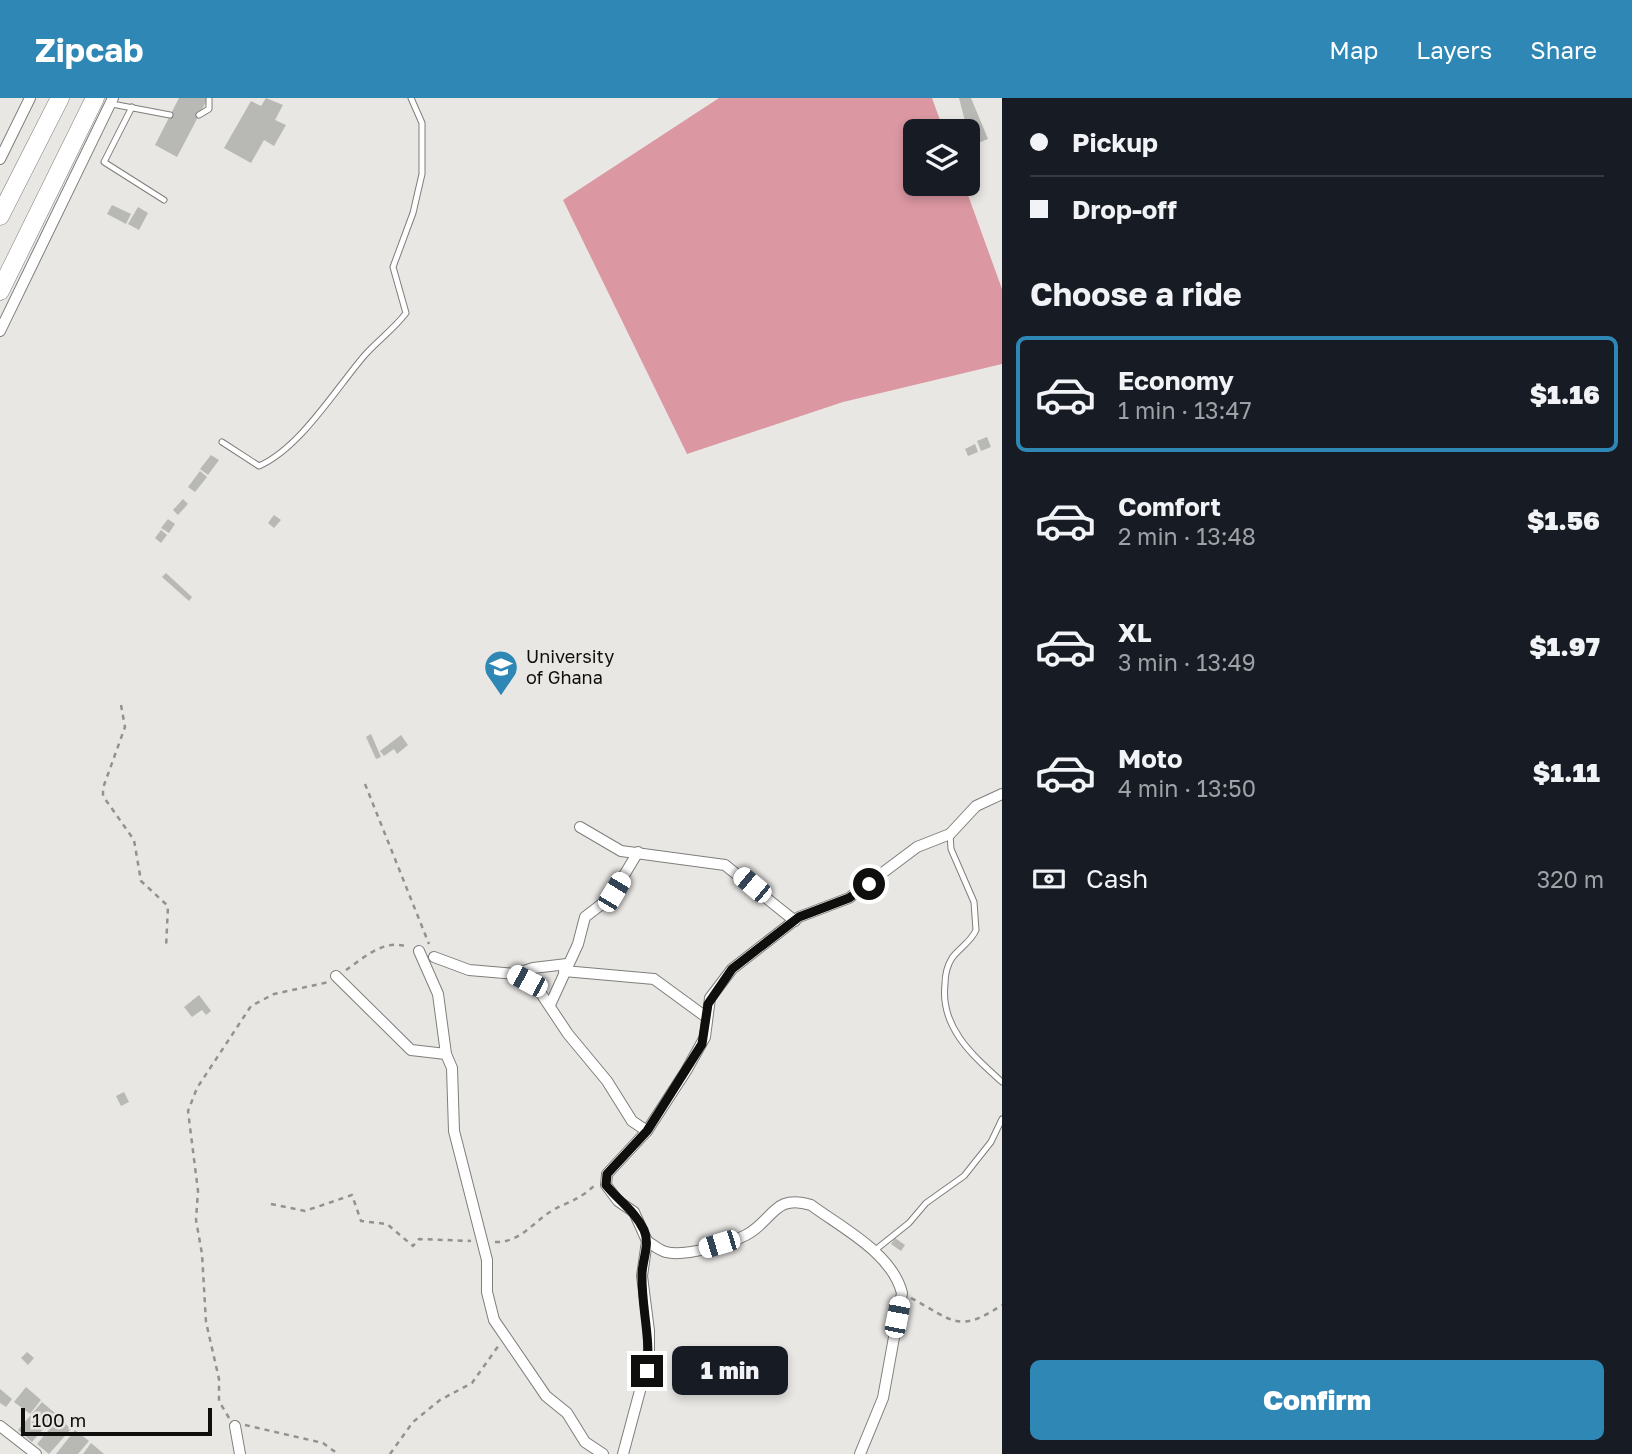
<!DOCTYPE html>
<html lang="en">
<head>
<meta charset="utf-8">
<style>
  :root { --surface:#171b24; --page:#20242c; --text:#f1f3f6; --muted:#9ea1a6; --line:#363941; --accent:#2e87b5 }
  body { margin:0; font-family:"Golos Text",sans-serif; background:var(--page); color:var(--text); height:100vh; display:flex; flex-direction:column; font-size:26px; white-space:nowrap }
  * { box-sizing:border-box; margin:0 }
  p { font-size:23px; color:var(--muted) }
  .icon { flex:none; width:38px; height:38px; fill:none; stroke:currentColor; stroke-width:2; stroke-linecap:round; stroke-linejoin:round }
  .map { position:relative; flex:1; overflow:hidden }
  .drawer { display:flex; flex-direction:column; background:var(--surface); width:630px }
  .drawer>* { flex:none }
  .top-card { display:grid; align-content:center; height:154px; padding:0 28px; background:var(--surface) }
  .controls { position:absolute; left:903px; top:21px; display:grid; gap:14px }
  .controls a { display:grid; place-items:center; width:77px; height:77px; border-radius:10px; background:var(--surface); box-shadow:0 4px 10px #0003; font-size:35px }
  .scale { position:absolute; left:21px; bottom:18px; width:191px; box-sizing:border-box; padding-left:7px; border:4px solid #0f0f0e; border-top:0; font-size:19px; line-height:24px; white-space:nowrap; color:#0f0f0e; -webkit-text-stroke:5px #e9e7e4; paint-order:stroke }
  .end { position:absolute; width:32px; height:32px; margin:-16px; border:9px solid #0f0f0e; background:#fff; box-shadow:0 0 0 4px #fff }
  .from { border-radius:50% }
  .bubble { position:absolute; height:49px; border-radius:10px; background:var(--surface); box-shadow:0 4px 10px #0003; font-size:23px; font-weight:800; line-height:49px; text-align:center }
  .car { position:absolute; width:21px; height:42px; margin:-21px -10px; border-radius:9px; box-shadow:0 0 5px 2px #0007; background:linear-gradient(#fff 24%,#345 0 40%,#fff 0 76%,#345 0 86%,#fff 0) }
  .top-card b { display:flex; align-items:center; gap:24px; height:66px; font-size:26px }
  .top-card b+b { border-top:2px solid var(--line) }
  .top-card i { width:18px; height:18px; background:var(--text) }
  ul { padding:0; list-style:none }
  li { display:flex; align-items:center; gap:21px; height:116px; margin:0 14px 10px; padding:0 14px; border:4px solid transparent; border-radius:10px }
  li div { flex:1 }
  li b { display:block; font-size:26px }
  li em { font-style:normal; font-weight:800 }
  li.selected { border-color:var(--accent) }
  li>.icon { width:63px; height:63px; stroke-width:1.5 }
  h2 { padding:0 28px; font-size:32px; line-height:84px }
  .pay { display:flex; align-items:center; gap:18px; height:77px; padding:0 28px; font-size:26px }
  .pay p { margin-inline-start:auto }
  .action { display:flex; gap:14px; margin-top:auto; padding:14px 28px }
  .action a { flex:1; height:80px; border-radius:10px; background:var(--accent); color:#fff; font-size:28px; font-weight:800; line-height:80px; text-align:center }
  header { display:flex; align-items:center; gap:42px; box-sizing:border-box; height:98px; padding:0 35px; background:var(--accent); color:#fff }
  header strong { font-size:33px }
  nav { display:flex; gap:38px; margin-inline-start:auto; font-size:24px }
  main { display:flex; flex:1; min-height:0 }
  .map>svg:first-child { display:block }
  .forest { fill:#db97a2 }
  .building { fill:#b8b8b5 }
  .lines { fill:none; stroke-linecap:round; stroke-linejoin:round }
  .service-casing { stroke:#7f7e7b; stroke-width:7 }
  .minor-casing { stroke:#7f7e7b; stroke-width:12 }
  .trunk-casing { stroke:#7f7e7b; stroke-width:19 }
  .path { stroke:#93928f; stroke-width:2.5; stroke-dasharray:5 5; stroke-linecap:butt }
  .service { stroke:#fff; stroke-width:5 }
  .minor { stroke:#fff; stroke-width:10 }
  .trunk { stroke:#fff; stroke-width:18 }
  .route { stroke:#0f0f0e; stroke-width:9 }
  .labels { text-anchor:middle; stroke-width:6; stroke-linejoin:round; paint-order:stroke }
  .poi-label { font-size:18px; fill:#0f0f0e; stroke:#e9e7e4; text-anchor:start }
</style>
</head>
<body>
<header>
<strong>Zipcab</strong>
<nav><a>Map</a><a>Layers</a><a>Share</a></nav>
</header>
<main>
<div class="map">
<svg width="1002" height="1356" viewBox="0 0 1002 1356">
  <rect width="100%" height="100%" fill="#e9e7e4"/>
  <!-- forest -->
  <polygon class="forest" points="719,0 932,0 944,33 915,33 915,86 964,86 1002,191 1002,266 843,304 687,356 563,102"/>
  <!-- building -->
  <g class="building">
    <polygon points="179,0 208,0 177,59 155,47"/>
    <polygon points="266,0 283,7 275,22 286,27 274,48 264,42 251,65 224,50 251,3 261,8"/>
    <polygon points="959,0 971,0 988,41 978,45 970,25 966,27"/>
    <polygon points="112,107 131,116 126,126 107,116"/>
    <polygon points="138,109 148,115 139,132 128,126"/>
    <polygon points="987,339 991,349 981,353 977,343"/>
    <polygon points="975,346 978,354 968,358 965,351"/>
    <polygon points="211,357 219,362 208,377 200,371"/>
    <polygon points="200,373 207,379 195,394 188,389"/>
    <polygon points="183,401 188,406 178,417 173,412"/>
    <polygon points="274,417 281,422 274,430 268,425"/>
    <polygon points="168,421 175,426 169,435 161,430"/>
    <polygon points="161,432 167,437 161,445 155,440"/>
    <polygon points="166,475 192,499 189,503 162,479"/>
    <polygon points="371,636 381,659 376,661 366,639"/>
    <polygon points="401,637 408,647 397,656 394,651 384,658 380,653"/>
    <polygon points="199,897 211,913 206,917 202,912 192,919 184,909"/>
    <polygon points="124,994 129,1004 121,1008 116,998"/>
    <polygon points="895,1140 905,1147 901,1153 891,1146"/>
    <polygon points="27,1254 34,1260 28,1267 21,1260"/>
    <polygon points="26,1289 41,1302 30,1316 14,1304"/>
    <polygon points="0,1291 12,1301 6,1309 0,1305"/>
    <polygon points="42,1304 56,1316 32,1344 18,1332"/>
    <polygon points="59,1320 71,1331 49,1356 37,1346"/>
    <polygon points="75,1332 89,1343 78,1356 56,1356"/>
    <polygon points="91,1345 104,1356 83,1356"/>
  </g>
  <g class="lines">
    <!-- service casing -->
    <g class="service-casing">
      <g id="service">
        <polyline points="112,6 170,17"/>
        <polyline points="132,9 104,64 164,102"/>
        <polyline points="199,17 209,11 209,0"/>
        <path d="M222,344L259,368C300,350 335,292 364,258C377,243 394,231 406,215L393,169L413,115L422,76V25L411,0"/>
        <path d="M950,736L951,751L974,804L976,832C971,844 959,850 952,860C947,868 945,878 945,886C940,929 972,957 1002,984"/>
        <polyline points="874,1153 909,1125 926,1105 964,1078 991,1044 1002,1021"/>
      </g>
    </g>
    <!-- minor casing -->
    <g class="minor-casing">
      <g id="minor">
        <polyline points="0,61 30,0"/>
        <polyline points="0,233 113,0"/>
        <polyline points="580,729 621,753 725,767 795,823"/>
        <polyline points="419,853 438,896 446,956 452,970 454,1033 487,1162 487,1194 494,1222 546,1298 567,1315 585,1344 603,1356"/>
        <polyline points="434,859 469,872 515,876 538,891 568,936 607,983 632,1023 647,1033"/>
        <polyline points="564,873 654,881 706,919"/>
        <polyline points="515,876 533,870 567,866"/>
        <polyline points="336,878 411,952 446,956"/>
        <polyline points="550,907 578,846 585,819 611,799 638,754"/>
        <path d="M647,1143C652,1146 660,1153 666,1154C684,1159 729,1146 746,1137C773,1123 774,1095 811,1107C842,1130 892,1155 902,1195L883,1300L860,1356"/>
        <polyline points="0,1328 36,1356"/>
        <polyline points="235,1328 240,1356"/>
        <polyline points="623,1356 649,1259 649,1233 642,1178 647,1143 634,1114 618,1103 606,1087 607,1076 647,1033 686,973 705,939 710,900 732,871 799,819 849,800 917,749 950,736 976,708 1002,696"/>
      </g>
    </g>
    <!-- trunk casing -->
    <g class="trunk-casing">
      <g id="trunk">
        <polyline points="0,118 60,0"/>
        <polyline points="0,193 95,0"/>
      </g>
    </g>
    <!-- path -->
    <g class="path">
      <polyline points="121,607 125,629 103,690 103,698 134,742 141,783 168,808 166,850"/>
      <polyline points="365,686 429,846"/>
      <path d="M346,872C364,860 384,840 408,849"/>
      <polyline points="271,1106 305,1113 352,1097 361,1123 387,1126 413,1148 419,1141 471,1143"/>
      <path d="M495,1144C520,1145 533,1124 553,1112C572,1102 579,1102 596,1086"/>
      <path d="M911,1200C954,1223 958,1236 1002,1207"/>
      <polyline points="229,1320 219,1303 219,1281 206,1224 202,1156 196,1122 198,1093 188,1013 197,990 251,908 274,896 329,884"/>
      <polyline points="245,1327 323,1345 338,1356"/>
      <polyline points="390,1356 413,1324 440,1302 472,1285 499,1247"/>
    </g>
    <!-- service -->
    <use href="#service" class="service"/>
    <!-- minor -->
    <use href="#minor" class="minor"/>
    <!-- trunk -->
    <use href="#trunk" class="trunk"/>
  </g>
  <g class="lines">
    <!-- route -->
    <path class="route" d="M647,1273C651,1239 641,1208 642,1175C643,1160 650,1146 644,1132C635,1113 619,1103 606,1087L607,1076L647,1033L702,946L708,906L732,871L799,819L849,800L869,786"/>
  </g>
  <!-- icons -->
  <defs>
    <g id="university-pin" transform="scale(1.75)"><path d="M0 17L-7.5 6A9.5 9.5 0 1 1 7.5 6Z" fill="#2e87b5" stroke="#e9e7e4"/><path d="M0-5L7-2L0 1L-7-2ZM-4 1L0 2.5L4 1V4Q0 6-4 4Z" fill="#fff"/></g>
  </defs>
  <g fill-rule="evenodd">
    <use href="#university-pin" x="501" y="569"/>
  </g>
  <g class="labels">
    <!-- poi labels -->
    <g class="poi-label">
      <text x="526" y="565">University<tspan x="526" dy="21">of Ghana</tspan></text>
    </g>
  </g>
</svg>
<div class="controls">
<a><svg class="icon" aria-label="layers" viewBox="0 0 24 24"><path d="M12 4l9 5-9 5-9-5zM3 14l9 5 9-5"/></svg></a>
</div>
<div class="scale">100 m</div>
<i class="end from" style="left:869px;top:786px"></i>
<i class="end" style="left:647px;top:1273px"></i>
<div class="bubble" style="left:672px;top:1248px;width:116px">1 min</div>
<i class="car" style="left:752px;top:787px;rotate:310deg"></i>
<i class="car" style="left:614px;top:794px;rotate:31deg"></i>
<i class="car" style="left:527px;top:883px;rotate:298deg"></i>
<i class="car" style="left:719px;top:1146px;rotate:253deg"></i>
<i class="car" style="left:897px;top:1219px;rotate:11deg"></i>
</div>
<section class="drawer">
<div class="top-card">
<b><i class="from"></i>Pickup</b>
<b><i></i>Drop-off</b>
</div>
<h2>Choose a ride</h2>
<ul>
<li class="selected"><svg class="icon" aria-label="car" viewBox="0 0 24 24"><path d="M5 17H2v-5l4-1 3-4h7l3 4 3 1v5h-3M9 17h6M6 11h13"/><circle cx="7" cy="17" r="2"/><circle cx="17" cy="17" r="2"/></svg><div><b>Economy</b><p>1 min · 13:47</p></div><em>$1.16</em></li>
<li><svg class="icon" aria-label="car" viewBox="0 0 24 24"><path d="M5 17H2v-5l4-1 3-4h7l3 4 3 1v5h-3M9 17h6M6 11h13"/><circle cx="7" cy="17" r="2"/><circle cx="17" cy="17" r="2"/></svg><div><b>Comfort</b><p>2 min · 13:48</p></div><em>$1.56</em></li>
<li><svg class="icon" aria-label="car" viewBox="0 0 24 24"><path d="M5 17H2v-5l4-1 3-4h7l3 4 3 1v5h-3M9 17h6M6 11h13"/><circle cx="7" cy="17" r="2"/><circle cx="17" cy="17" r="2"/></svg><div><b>XL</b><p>3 min · 13:49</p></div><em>$1.97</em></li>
<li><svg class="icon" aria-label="car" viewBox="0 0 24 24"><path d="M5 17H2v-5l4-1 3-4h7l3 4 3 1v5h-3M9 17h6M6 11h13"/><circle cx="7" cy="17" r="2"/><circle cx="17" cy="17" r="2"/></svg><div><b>Moto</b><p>4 min · 13:50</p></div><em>$1.11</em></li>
</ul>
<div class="pay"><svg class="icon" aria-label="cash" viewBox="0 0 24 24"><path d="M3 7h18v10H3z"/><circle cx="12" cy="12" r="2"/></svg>Cash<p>320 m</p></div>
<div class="action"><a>Confirm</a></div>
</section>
</main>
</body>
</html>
